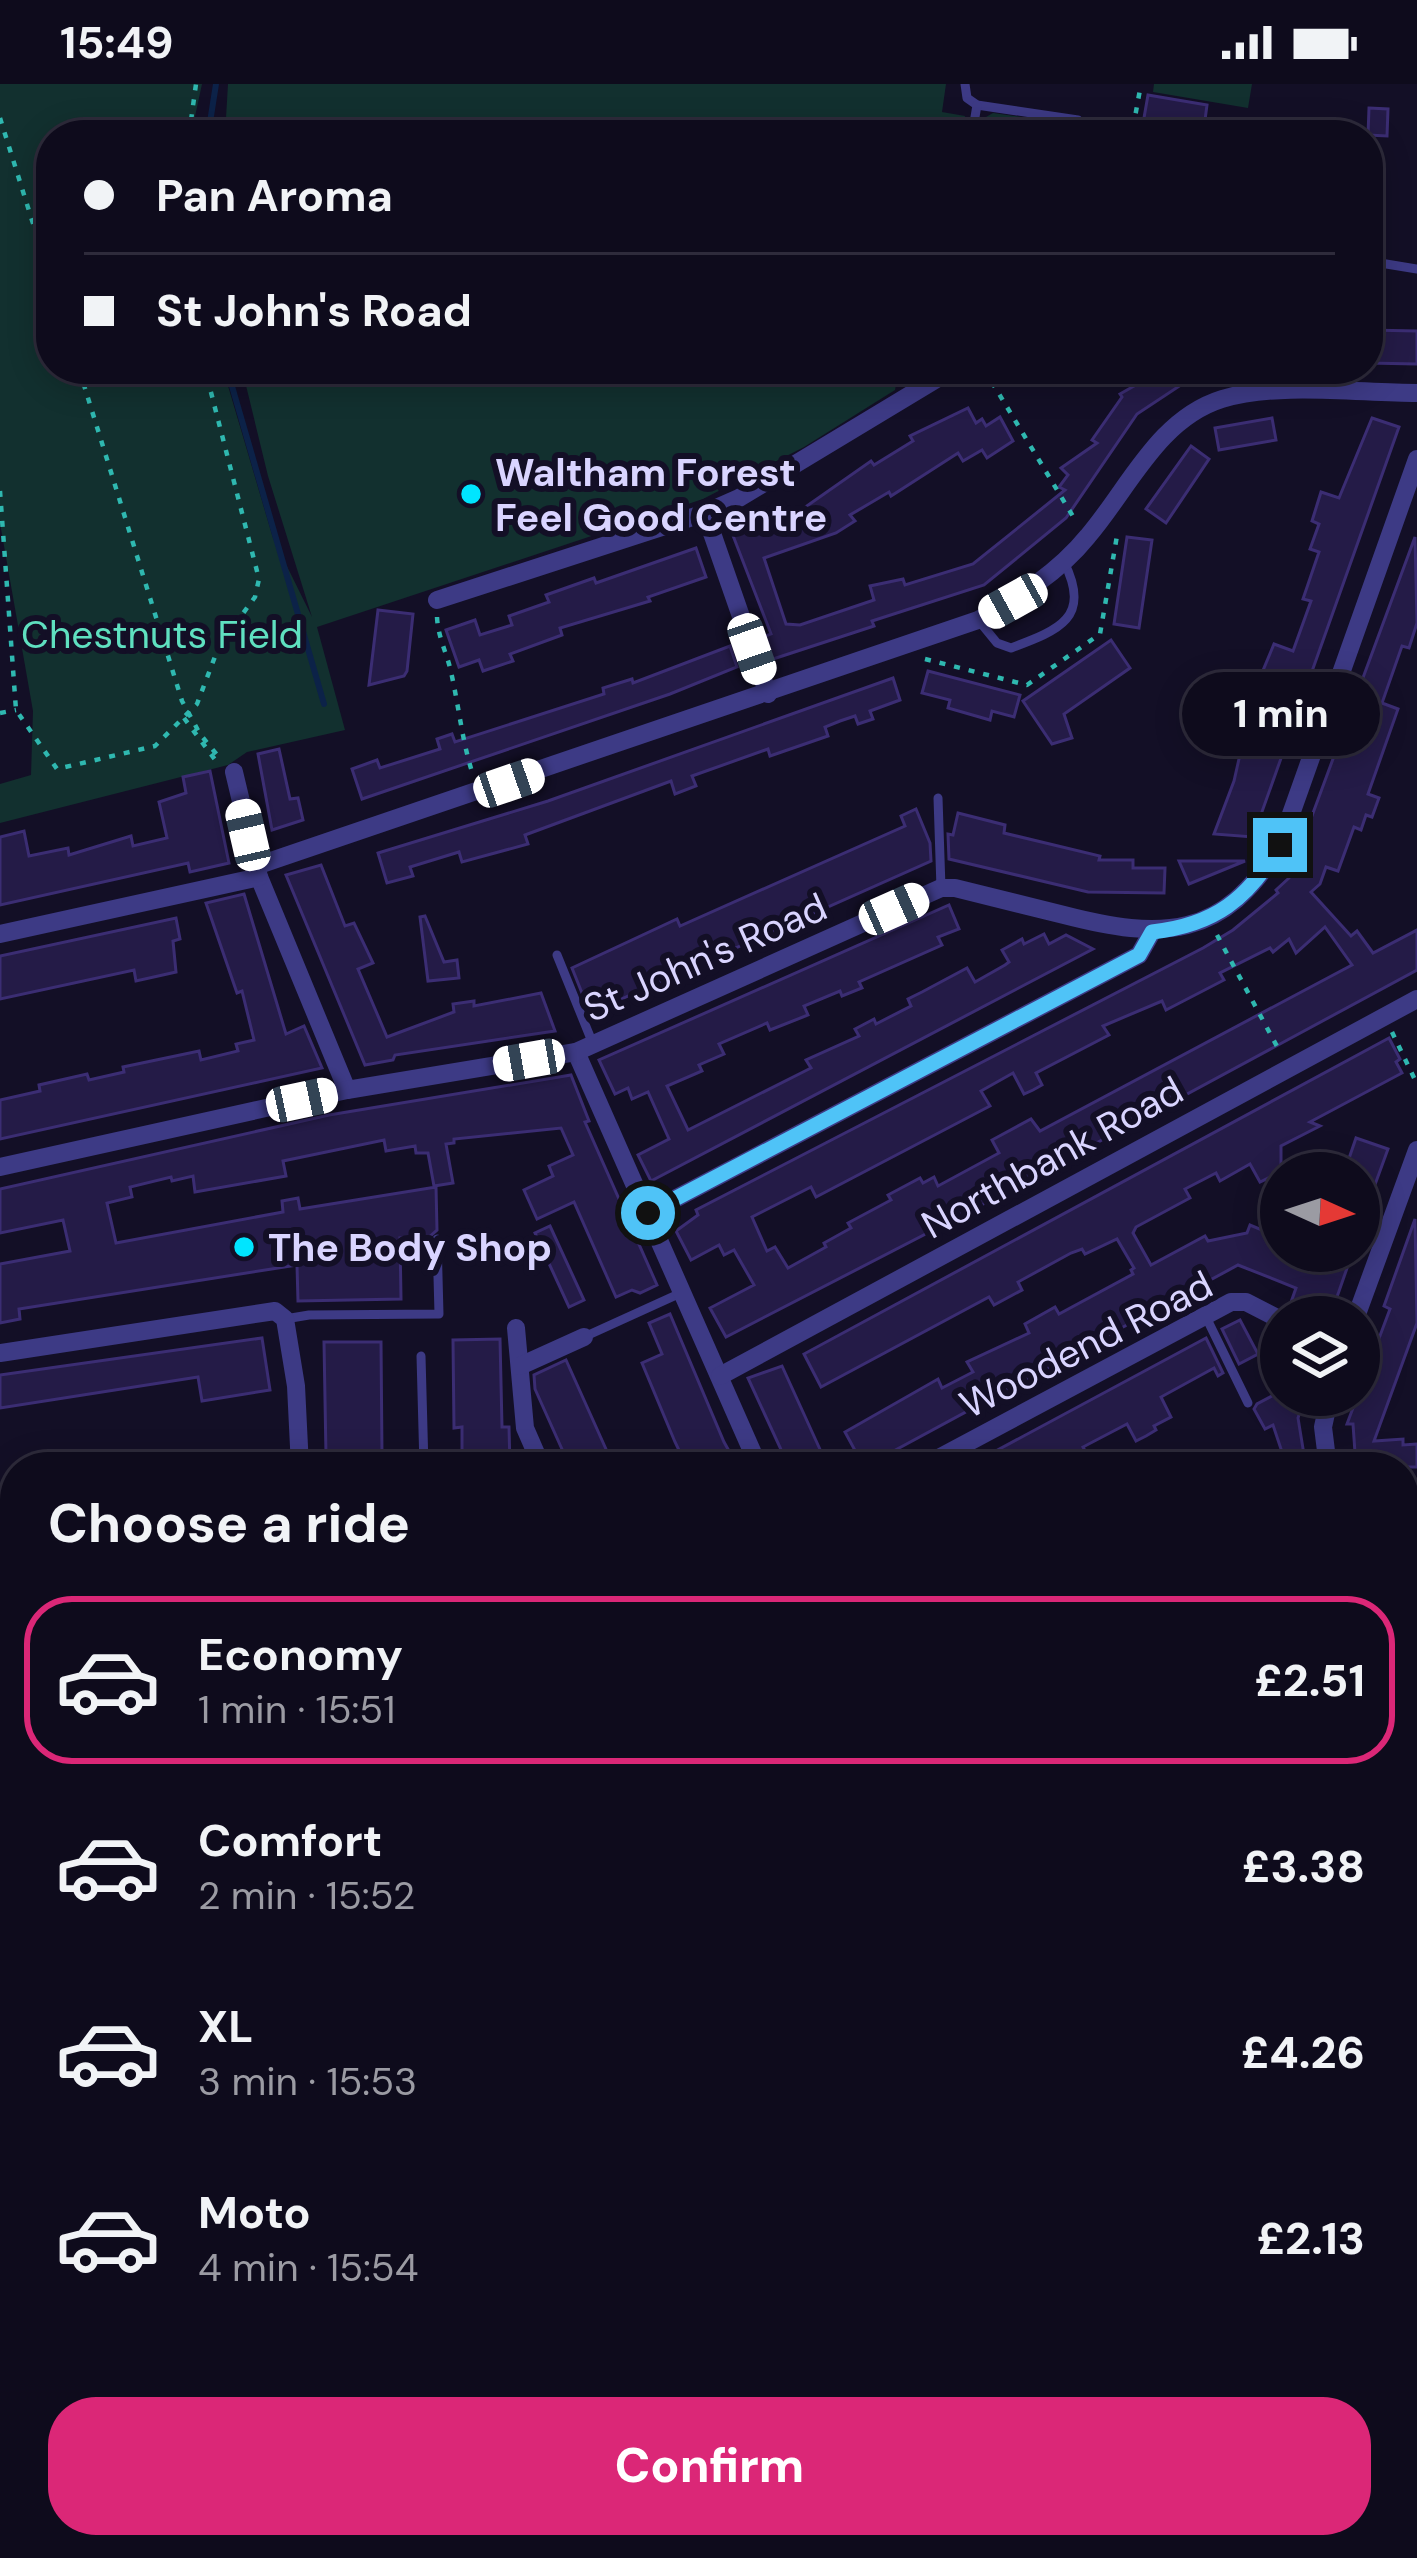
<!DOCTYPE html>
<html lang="en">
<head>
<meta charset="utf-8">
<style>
  :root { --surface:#0e0b1c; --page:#171425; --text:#f1f3f6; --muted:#9b9ba3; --line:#2e2b3b; --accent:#db2777 }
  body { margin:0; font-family:"DM Sans",sans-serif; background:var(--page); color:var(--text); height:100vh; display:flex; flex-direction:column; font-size:45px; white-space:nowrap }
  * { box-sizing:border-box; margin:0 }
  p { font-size:39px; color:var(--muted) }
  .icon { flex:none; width:66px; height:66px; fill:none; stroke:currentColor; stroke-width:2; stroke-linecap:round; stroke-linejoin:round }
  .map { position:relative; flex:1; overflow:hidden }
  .sheet { position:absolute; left:0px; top:1368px; width:1419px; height:1107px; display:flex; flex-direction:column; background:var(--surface); border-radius:48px 48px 0 0; box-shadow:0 6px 30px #0003,0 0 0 3px var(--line) }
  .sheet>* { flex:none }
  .top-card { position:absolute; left:36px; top:36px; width:1347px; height:264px; border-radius:48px; box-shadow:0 6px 30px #0003,0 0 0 3px var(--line); display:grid; align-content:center; height:264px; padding:0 48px; background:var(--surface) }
  .needle { width:78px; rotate:93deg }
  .fabs { position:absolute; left:1260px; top:1068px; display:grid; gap:24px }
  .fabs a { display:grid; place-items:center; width:120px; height:120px; border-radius:50%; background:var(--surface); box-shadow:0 6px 30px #0003,0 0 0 3px var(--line); font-size:60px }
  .end { position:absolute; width:54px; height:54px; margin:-27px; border:15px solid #4fc3f7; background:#111; box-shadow:0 0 0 6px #111 }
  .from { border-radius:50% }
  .bubble { position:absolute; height:84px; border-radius:42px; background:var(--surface); box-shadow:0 6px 30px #0003,0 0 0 3px var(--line); font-size:39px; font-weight:800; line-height:84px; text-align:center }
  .car { position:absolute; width:36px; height:72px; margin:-36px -18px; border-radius:15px; box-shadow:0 0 9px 3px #0007; background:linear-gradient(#fff 24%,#345 0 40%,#fff 0 76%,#345 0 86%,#fff 0) }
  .top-card b { display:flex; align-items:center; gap:42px; height:114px; font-size:45px }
  .top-card b+b { border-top:3px solid var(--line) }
  .top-card i { width:30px; height:30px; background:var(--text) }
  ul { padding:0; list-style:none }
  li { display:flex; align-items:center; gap:36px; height:168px; margin:0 24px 18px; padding:0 24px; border:6px solid transparent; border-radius:48px }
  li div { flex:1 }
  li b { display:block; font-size:45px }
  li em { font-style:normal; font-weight:800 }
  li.on { border-color:var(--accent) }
  li>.icon { width:108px; height:108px; stroke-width:1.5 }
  h2 { padding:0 48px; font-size:54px; line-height:144px }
  .action { display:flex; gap:24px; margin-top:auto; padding:24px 48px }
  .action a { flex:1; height:138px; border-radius:48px; background:var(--accent); color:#fff; font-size:48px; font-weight:800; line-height:138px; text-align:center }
  .status { display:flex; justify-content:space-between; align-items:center; height:84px; padding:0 60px; background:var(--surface); direction:ltr }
  .status svg { height:33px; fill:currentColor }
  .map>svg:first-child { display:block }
  .green { fill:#12302f }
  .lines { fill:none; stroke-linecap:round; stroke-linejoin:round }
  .stream { stroke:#0c2248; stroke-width:6 }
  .building { fill:#241b47; stroke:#3b2d73; stroke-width:3; fill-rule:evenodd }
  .path { stroke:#2fb8b0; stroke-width:4.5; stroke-dasharray:6 9; stroke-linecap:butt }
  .service { stroke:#3d3a85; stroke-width:9 }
  .minor { stroke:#3d3a85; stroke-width:18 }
  .secondary { stroke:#6f6bff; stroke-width:27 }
  .rail { stroke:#00e5ff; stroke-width:6; stroke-dasharray:18 15; stroke-linecap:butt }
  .route { stroke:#4fc3f7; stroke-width:15 }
  .poi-dot { fill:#00e5ff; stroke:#130f26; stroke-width:4.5 }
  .labels { text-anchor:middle; stroke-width:12; stroke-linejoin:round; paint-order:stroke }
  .poi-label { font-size:39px; font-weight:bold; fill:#d9d4ff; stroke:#130f26; text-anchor:start }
  .park-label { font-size:39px; fill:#5fe0c0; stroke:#130f26 }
  .street-label { font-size:39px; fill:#d9d4ff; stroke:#130f26 }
</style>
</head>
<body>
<div class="status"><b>15:49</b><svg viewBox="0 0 49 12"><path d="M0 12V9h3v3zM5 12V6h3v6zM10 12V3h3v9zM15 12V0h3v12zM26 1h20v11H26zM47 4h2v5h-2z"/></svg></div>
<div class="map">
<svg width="1417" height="2474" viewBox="0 0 1417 2474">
  <rect width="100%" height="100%" fill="#130f26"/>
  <!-- green -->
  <g class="green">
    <polygon points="0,0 202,0 191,51 51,51 51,285 223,285 273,454 312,533 268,392 242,285 899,285 895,306 804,363 703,415 317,543 345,646 247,668 228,681 0,739 0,700 31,691 33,627 0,439"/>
    <polygon points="228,0 946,0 942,28 965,32 962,51 225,51"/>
    <polygon points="1154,0 1252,0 1248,24 1153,8"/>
    <polygon points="993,29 1022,33 1019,51 983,51 986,33"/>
  </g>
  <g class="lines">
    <!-- stream -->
    <g class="stream">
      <polyline points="208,51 216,0"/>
      <polyline points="227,285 324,620"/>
    </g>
  </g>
  <!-- building -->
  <g class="building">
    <polygon points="1148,11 1207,21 1203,51 1141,51"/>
    <polygon points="1369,24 1388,25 1387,52 1368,51"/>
    <polygon points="1368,246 1417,247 1417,280 1368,279"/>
    <polygon points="1164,285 1205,285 1137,330 1066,434 984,501 872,537 874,542 770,576 763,553 771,550 732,449 792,427 794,431 871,377 874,381 913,357 910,352 968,324 976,339 982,335 986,342 1000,333 1013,357 987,374 982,366 963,377 958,369 891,412 889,408 850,431 855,437 836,449 764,474 786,540 800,541 874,516 870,502 903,495 905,501 973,480 1065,406 1059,403 1068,391 1061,384 1097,359 1092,356 1122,313 1120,310"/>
    <polygon points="1272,334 1276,356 1219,366 1215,344"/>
    <polygon points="1372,334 1399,343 1253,753 1214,750 1234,697 1246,644 1209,630 1218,604 1225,592 1256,603 1274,560 1293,567 1311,517 1303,515 1319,468 1310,465 1319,440 1312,437 1321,408 1339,414"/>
    <polygon points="1191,362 1209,375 1166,439 1146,425"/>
    <polygon points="1127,453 1152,456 1139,544 1114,540"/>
    <path d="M1415,453L1417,539L1409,564L1402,562L1382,619L1398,625L1368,710L1379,714L1372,733L1366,731L1361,746L1354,743L1338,787L1326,783L1320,800L1311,808L1351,852L1357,847L1373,869L1417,846V886L976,1124L726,1253L710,1224L754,1201L734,1166L724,1171L719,1161L691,1176L676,1147L698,1131L696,1126L1203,864L1233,846L1278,809L1276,806L1289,794ZM1325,843L1352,881L1040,1047L1031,1035L992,1056L999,1069L938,1102L934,1093L923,1099L920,1094L888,1111L891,1116L848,1139L851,1144L824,1159L826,1163L788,1184L775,1163L767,1167L752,1133L811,1103L816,1113L990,1022L981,1007L1013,989L1024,1010L1033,1006L1042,1001L1036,989L1109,951L1103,942L1162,917L1166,926L1224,896L1220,889L1270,864L1273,868L1289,855L1296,869Z"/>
    <polygon points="696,464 706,493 648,513 650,517 560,544 562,551 510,570 513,577 483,587 479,576 459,583 446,546 475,536 480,551 512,541 509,532 549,518 546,511 594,494 596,499"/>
    <polygon points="378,526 413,530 407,587 404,592 369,601"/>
    <polygon points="1111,556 1130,584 1064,630 1072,654 1052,660 1023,617"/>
    <polygon points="730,562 737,583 670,610 362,715 352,685 377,676 380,684 440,665 437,655 452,650 455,658 604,610 603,604 632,595 633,599"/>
    <polygon points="928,587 1020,611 1014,633 992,627 990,636 948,624 950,616 922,609"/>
    <polygon points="893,594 900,616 870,627 873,635 858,640 855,632 840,637 825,643 828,652 770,672 768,665 692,692 696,702 675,710 671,697 525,751 528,760 462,778 459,768 410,783 413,792 387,799 378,769 548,717"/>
    <polygon points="279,665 290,715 298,714 303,736 272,746 258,670"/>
    <polygon points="210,687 229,779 190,788 188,779 0,821 0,753 24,747 29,772 68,764 69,771 131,752 133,762 167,754 159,718 186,709 183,693"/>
    <polygon points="916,725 930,759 931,777 590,929 572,884 677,835 680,842 905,742 901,732"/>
    <polygon points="958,729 1005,741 1004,749 1100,772 1099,776 1133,776 1133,784 1165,784 1164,809 1088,808 949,775 948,750 953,751"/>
    <polygon points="1179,777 1245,777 1189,800"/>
    <polygon points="321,781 345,842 354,839 373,879 358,885 387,953 454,928 453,920 474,917 474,922 541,909 555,947 395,971 393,976 365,981 286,791"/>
    <polygon points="244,810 286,950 304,942 322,984 0,1055 0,1016 40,1007 39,1001 87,990 89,996 124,988 123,983 199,967 201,976 238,967 236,960 254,956 242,907 237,909 206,819"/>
    <polygon points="949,821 959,845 938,853 942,861 859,898 862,904 842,912 840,907 804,922 808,931 770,946 767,939 719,960 724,970 699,981 702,987 667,1002 688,1046 811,984 806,976 859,952 855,945 874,935 876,940 911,922 908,915 922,908 967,884 975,898 1005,881 1009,878 1002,866 1022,855 1024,860 1044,850 1049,860 1066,851 1093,865 651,1097 638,1071 669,1055 648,1008 632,1015 628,1004 615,1010 599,976"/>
    <polygon points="425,832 444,878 457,876 459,894 428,897 420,833"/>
    <polygon points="176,834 180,855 173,857 176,888 136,897 134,886 0,915 0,872"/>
    <polygon points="1389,954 1400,975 1396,978 1402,989 1310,1038 1320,1042 1281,1062 1281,1088 1260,1098 1250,1080 1220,1097 1216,1089 1185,1105 1190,1114 1136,1143 1133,1149 1151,1181 1205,1152 1208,1157 1247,1149 1250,1141 1281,1154 1281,1167 1297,1167 1320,1175 1322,1167 1353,1167 1330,1233 1318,1233 1290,1221 1296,1204 1238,1181 864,1383 845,1348 938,1295 942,1304 973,1288 967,1278 1029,1249 1025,1240 1055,1223 1059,1230 1133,1190 1131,1186 1134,1184 1117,1155 1085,1170 1082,1165 1071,1169 1018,1198 1022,1206 994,1221 989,1213 821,1303 804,1270"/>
    <polygon points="571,991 589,1037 585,1038 657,1201 640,1209 632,1206 616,1213 574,1118 537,1135 524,1106 553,1092 549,1082 573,1071 561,1044 454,1055 454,1059 446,1060 453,1099 434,1102 428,1069 416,1069 415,1062 386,1067 384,1056 283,1077 286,1092 195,1108 193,1092 172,1097 171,1093 130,1103 132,1113 107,1119 116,1159 283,1128 282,1117 298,1114 300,1125 436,1103 437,1146 428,1154 400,1154 401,1215 298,1217 297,1181 19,1225 20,1235 0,1239 0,1180 70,1167 63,1136 0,1149 0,1105 329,1031"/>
    <polygon points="1356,1054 1388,1065 1361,1139 1359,1089 1344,1089"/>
    <polygon points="1415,1135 1417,1239 1374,1357 1403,1355 1403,1361 1417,1360 1417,1383 1356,1383 1353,1340 1347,1340 1390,1225 1384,1222"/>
    <polygon points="550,1142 584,1216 569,1223 535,1149"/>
    <polygon points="670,1230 724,1358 738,1383 687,1383 675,1358 642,1279 662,1270 649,1239"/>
    <polygon points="1240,1236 1258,1270 1239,1280 1222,1245"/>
    <polygon points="262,1254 270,1306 202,1317 198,1293 0,1324 0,1291"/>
    <polygon points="1206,1254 1223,1289 1218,1292 1214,1284 1161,1313 1171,1333 1154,1342 1156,1346 1146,1352 1136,1357 1127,1340 1083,1363 1094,1383 966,1383"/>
    <polygon points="500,1255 502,1343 509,1343 510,1383 462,1383 462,1343 454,1344 453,1256"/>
    <polygon points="324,1258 381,1258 382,1371 326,1372"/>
    <polygon points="566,1276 614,1383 570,1383 535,1305 534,1291"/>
    <polygon points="782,1282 828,1383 789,1383 748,1294"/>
    <polygon points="1274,1311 1306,1311 1298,1334 1306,1383 1287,1383 1273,1341 1265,1345 1254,1325 1257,1320"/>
  </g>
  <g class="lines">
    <!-- path -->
    <g class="path">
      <polyline points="0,34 51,197"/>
      <polyline points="1133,44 1141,0"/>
      <polyline points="189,51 196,0"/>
      <polyline points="79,285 182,617 200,650 222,677"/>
      <polyline points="984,285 1077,439"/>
      <polyline points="0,407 16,626 57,685 155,662 197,620 219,562 255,513 259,495 205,285"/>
      <path d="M437,533C438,554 447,569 451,588C459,623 462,657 473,691"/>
      <polyline points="925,575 1027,601 1100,550 1118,446"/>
      <polyline points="0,629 16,626"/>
      <polyline points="184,634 216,677"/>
      <polyline points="1217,851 1280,968"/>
      <polyline points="1392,948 1417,1000"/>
      <polyline points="0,2412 0,2420"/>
    </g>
    <!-- service -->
    <g class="service">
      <polyline points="965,0 967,14 977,21 1078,36"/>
      <polyline points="972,51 977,21"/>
      <polyline points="1368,177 1417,185"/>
      <path d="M979,537L997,559L1011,564C1059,546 1092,534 1064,478"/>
      <polyline points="938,714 941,804"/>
      <polyline points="557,871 593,960"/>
      <polyline points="1205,1231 1248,1319"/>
      <polyline points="285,1235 309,1231 439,1230 437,1155"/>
      <polyline points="584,1253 683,1208"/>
      <polyline points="421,1272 424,1383"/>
      <polyline points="381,2460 382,2474"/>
    </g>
    <!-- minor -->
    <g class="minor">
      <polyline points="705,429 768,610"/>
      <polyline points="437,516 705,429 739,414 953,285"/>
      <polyline points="234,688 259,793 347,1006"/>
      <path d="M256,782L978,536C1019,513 1058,489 1088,452C1129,404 1158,335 1222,315C1278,298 1358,309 1417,309"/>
      <polyline points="0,850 259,793"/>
      <polyline points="576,968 759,1383"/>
      <path d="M0,1083L347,1006L576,968L941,804H955C991,813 1027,822 1064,831C1161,856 1224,856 1280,761L1417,375"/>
      <polyline points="648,1129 1139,871 1152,848"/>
      <polyline points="1356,1233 1417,1066"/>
      <polyline points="516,1244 525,1344 542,1383"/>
      <polyline points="0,1269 275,1227 285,1235 296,1302 300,1383"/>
      <polyline points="520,1282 584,1253"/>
      <polyline points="720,1292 1417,915"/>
      <polyline points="922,1383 1231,1218 1246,1218 1281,1236"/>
      <polyline points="1328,1383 1323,1343 1330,1311"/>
      <polyline points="0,1459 15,1458"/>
      <polyline points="1404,1675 1417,1671"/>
      <polyline points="1404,1907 1417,1903"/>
      <polyline points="1127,2460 1131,2474"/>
      <polyline points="1401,2460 1405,2474"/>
    </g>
    <!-- secondary -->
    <g class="secondary">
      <polyline points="1404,1426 1417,1426"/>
      <polyline points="0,1674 15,1674"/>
    </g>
    <!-- rail -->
    <g class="rail">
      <polyline points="1404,2143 1417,2142"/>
      <polyline points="98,2474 144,2460"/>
      <polyline points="141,2474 185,2460"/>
    </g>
  </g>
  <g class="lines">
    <!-- route -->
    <path class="route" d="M648,1129L1139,871L1152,848C1215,841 1248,815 1280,761"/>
  </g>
  <!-- markers -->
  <g class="poi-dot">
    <circle cx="471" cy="410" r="12"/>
    <circle cx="244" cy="1163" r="12"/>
  </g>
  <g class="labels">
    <!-- poi labels -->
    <g class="poi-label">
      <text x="495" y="402">Waltham Forest<tspan x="495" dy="45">Feel Good Centre</tspan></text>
      <text x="268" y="1177">The Body Shop</text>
    </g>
    <!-- park labels -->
    <g class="park-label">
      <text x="162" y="564">Chestnuts Field</text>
    </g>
    <!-- street labels -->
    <g class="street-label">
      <text transform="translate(705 873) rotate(-24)" y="14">St John's Road</text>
      <text transform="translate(1052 1073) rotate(-29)" y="14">Northbank Road</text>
      <text transform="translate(1086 1260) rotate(-27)" y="14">Woodend Road</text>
    </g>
  </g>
</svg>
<div class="fabs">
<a><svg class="needle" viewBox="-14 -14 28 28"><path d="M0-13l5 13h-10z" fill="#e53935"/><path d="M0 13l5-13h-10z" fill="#9b9ba3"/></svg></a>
<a><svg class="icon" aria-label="layers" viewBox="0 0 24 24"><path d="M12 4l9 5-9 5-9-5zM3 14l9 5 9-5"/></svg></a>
</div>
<i class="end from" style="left:648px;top:1129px"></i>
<i class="end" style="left:1280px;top:761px"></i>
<div class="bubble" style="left:1182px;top:588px;width:198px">1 min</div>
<i class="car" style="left:1013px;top:517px;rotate:241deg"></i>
<i class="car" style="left:752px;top:565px;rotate:161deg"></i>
<i class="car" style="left:509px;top:699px;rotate:71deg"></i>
<i class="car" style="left:248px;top:751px;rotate:347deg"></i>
<i class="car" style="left:894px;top:825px;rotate:66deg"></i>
<i class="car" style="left:529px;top:976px;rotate:260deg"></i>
<i class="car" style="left:302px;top:1016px;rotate:78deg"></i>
<div class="top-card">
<b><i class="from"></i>Pan Aroma</b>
<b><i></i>St John's Road</b>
</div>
<section class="sheet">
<h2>Choose a ride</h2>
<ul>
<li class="on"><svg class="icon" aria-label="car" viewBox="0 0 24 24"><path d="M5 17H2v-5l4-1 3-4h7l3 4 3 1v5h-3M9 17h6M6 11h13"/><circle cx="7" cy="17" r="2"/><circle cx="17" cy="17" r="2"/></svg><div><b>Economy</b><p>1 min · 15:51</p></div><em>£2.51</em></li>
<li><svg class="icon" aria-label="car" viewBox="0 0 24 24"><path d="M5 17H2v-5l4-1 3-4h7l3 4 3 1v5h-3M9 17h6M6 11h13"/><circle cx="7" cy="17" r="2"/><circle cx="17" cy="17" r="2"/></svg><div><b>Comfort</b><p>2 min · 15:52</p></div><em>£3.38</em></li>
<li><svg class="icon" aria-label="car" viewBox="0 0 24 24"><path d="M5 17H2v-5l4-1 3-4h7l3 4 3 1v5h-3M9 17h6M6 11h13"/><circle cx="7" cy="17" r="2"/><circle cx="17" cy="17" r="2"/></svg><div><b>XL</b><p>3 min · 15:53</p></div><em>£4.26</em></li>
<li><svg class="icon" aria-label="car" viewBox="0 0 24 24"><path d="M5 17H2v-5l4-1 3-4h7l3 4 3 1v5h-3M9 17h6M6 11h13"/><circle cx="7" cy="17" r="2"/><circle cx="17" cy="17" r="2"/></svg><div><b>Moto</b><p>4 min · 15:54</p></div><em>£2.13</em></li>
</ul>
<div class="action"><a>Confirm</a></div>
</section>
</div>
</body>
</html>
